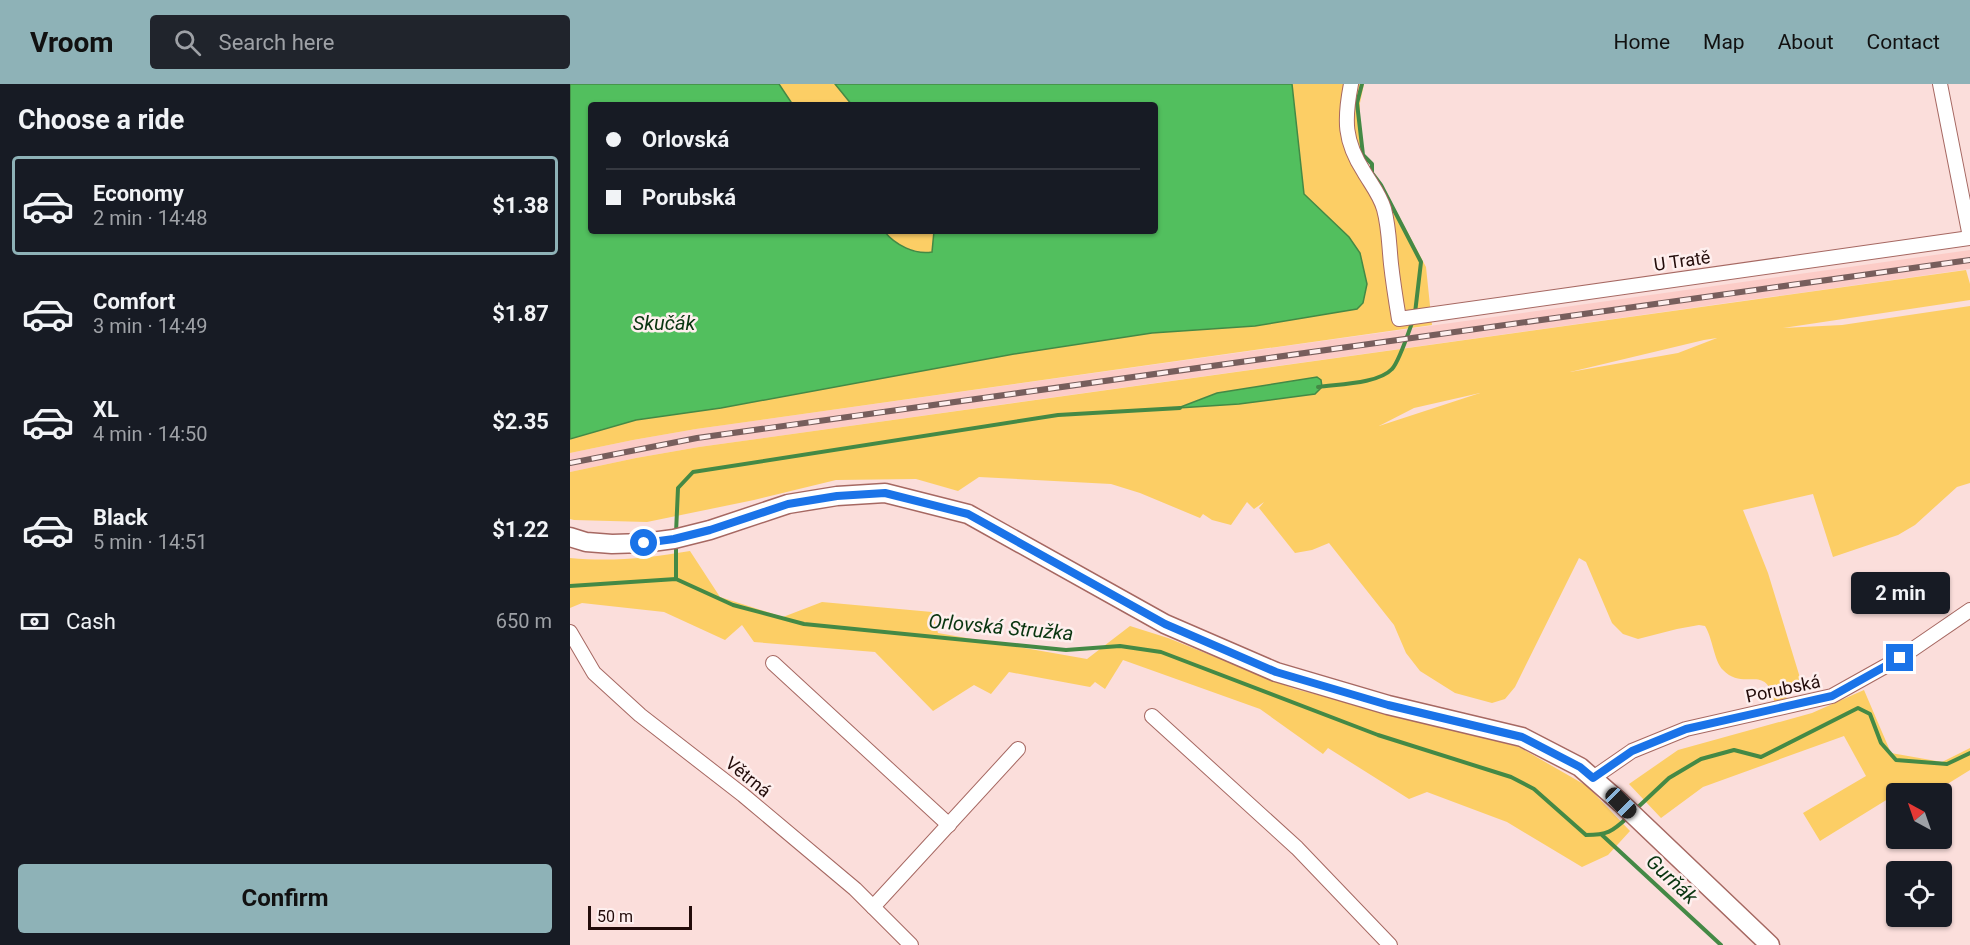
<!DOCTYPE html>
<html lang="en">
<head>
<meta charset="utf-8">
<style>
  :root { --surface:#171b24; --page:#20242c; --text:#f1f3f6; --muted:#9ea1a6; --line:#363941; --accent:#8eb2b7 }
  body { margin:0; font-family:Roboto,sans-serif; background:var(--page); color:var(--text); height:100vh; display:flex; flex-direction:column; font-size:22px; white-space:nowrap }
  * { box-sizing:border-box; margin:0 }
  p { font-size:20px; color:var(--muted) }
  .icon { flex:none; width:33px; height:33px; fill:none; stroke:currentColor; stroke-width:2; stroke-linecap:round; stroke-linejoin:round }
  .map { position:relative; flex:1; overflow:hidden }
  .details { display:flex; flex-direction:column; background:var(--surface); width:570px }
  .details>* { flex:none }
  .guide { position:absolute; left:18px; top:18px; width:570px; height:132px; border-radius:6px; box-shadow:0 2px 4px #0004; display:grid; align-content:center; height:132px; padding:0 18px; background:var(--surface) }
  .needle { width:39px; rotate:320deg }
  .tools { position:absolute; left:1316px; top:699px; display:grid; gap:12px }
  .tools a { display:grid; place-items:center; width:66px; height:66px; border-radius:6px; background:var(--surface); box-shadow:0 2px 4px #0004; font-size:30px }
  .scale { position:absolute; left:18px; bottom:15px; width:104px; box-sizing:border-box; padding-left:6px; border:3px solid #230c0a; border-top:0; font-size:16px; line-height:21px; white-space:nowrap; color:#230c0a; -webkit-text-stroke:4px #feefee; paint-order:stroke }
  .end { position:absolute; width:27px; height:27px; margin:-14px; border:8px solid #1a73e8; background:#fff; box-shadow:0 0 0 3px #fff }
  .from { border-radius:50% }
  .bubble { position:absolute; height:42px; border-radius:6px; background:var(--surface); box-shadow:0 2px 4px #0004; font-size:20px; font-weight:700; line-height:42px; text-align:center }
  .car { position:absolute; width:18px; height:36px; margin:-18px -9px; border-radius:8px; box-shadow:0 0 4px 2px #0007; background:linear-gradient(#222 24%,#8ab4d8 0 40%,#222 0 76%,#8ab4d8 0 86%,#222 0) }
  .guide b { display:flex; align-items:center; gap:21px; height:57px; font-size:22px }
  .guide b+b { border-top:2px solid var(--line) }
  .guide i { width:15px; height:15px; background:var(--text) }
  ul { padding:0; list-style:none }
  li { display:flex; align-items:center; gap:18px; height:99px; margin:0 12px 9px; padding:0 6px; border:3px solid transparent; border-radius:6px }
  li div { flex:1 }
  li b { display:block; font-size:22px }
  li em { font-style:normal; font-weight:700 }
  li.active { border-color:var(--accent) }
  li>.icon { width:54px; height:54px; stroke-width:1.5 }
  h2 { padding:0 18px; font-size:27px; line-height:72px }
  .pay { display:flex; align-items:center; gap:15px; height:66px; padding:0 18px; font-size:22px }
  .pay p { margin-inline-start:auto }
  .primary-button { display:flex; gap:12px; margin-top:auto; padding:12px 18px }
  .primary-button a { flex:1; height:69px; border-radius:6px; background:var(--accent); color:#111; font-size:24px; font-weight:700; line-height:69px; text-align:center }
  header { display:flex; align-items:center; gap:36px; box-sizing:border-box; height:84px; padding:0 30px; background:var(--accent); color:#111 }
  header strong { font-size:28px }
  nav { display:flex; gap:33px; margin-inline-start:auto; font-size:21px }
  .search { width:420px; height:54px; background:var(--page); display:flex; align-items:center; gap:15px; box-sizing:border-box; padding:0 21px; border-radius:6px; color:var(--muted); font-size:22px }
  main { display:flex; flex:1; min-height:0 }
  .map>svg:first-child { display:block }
  .built { fill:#fcccc7 }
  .green { fill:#fcce65; fill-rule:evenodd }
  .water { fill:#52bf5e; stroke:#448945; stroke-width:1.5 }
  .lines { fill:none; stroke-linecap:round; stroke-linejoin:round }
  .stream { stroke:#448945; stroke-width:4 }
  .minor-casing { stroke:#a66862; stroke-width:16 }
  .secondary-casing { stroke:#a66862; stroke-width:21 }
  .minor { stroke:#fff; stroke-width:14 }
  .secondary { stroke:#fff; stroke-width:18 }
  .rail-casing { stroke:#775e5c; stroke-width:6 }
  .rail { stroke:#feefee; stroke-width:4; stroke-dasharray:11; stroke-linecap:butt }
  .route { stroke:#1a73e8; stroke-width:8 }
  .labels { text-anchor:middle; stroke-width:5; stroke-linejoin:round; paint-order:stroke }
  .street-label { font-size:18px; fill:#230c0a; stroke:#feefee }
  .water-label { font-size:20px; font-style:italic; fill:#093510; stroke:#feefee }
</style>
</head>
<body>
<header>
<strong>Vroom</strong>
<div class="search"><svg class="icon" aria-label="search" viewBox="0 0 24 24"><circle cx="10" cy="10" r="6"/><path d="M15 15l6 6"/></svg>Search here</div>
<nav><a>Home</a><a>Map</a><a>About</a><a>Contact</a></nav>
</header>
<main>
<section class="details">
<h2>Choose a ride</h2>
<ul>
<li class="active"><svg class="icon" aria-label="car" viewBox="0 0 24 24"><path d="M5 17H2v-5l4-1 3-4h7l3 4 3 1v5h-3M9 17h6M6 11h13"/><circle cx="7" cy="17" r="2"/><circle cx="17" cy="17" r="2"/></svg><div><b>Economy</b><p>2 min · 14:48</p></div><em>$1.38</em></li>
<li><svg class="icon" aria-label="car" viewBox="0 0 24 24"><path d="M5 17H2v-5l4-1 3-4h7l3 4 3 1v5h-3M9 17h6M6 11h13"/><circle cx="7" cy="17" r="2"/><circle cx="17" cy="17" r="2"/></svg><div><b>Comfort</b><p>3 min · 14:49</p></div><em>$1.87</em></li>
<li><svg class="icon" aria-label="car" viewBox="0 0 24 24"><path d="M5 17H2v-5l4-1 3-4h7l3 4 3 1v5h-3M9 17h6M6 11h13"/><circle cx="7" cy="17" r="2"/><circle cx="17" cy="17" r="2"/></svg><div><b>XL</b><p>4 min · 14:50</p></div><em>$2.35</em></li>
<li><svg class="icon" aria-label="car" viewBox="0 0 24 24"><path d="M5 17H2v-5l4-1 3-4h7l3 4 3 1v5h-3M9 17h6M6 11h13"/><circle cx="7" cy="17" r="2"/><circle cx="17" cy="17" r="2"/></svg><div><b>Black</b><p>5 min · 14:51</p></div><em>$1.22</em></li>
</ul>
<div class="pay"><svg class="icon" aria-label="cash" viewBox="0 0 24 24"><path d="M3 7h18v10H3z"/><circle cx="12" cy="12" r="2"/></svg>Cash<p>650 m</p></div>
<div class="primary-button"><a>Confirm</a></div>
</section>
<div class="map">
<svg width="1400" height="861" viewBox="0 0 1400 861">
  <rect width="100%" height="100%" fill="#fbdedb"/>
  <!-- built -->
  <polygon class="built" points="1400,166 1400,185 129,363 66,374 0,388 0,369 63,356 126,345"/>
  <!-- green -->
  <g class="green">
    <polygon points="209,0 265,0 282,21 223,21"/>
    <polygon points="722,0 794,0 790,19 790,44 793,72 828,130 856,183 862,241 126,345 63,356 0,369 0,355 66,336 151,324 444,270 582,249 685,242 746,122 734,110"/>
    <path d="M314,147H364L362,168C344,170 325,161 314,147Z"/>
    <path d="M1396,186L1400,200V216L1213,244L1272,241L1400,222V399L1387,403L1345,441L1328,451L1263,473L1243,410L1173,426L1198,489L1231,597L1217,605L1216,611L1217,617L1205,621C1197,576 1175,609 1153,586C1144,577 1143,555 1135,542L1129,541L1107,545L1068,555L1053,550L1042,539L1016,478L1009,474L945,603L935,615L922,619L885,609L850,587L836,569L824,541L759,459L742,466L725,469L689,424L694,418L684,425L677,418L661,441L642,436L633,430L630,434L570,409L541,400L409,393L388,407L346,395L266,396L184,416L77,438L4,436L0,435V388L66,374L129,363ZM1147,254L1108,269L1000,288L1134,256ZM747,293L624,322L610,323L646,309ZM910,309L809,342L844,324Z"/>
    <path d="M120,467L150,513L213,533L252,518L362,528L368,549L517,575L560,542L598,554L725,605L949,663L1017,702L1060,747L1038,771L1012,783L937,738L857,708L839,715L758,664L753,670L690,625L553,576L535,605L525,598L520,603L439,588L421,610L404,601L363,627L305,568L184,558L172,541L155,556L94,528L12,519L0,524V474C41,478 79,474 120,467Z"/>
    <polygon points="1294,606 1321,669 1372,678 1400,664 1400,686 1379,699 1326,710 1250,757 1233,729 1296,692 1274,652 1133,703 1091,734 1059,700 1108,666 1242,629"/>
  </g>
  <!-- water -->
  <g class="water">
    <path d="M0,0H209L223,21H21V147H314C325,161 345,171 362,168L364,147H585V21H282L265,0H722L734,110L779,153L790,169L797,200L793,219L787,225L685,242L582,249L444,270L151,324L66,336L0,355Z"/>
    <polygon points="747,293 751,296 752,303 745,310 669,320 608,324 647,309"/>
  </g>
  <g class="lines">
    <!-- stream -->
    <g class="stream">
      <polyline points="792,0 787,19 793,71 802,80 802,89 811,101 851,178 845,229"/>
      <path d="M748,303C768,300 808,300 822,285C829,278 839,247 843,236"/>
      <polyline points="106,449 108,404 123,388 488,331 610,324"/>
      <polyline points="106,460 106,495"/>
      <path d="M0,502L106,495L163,521L234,540L496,566L550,562L591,568L808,651L941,693L964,705L1016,751C1037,751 1042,748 1058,733"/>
      <polyline points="1066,725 1099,694 1131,675 1164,666 1191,673 1288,624 1300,630 1311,659 1326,676 1377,680 1400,669"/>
      <polyline points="1032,751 1151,861"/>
    </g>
    <!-- minor casing -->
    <g class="minor-casing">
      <g id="minor">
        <path d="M781,0C774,36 774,57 794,88C801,100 810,111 814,125C819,143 819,161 821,180C823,198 826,217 829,235L1400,154"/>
        <polyline points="1370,0 1400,153"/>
        <polyline points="0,548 24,589 70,631 173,711 285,805 341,861"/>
        <polyline points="203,579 379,741"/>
        <polyline points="582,632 727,764 820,861"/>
        <polyline points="1023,694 1062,667 1116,645 1262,612 1330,574 1400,526"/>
        <polyline points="303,823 448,665"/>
      </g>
    </g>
    <!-- secondary casing -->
    <g class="secondary-casing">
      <polyline id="secondary" points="0,453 16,458 42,460 74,459 104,455 140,446 218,420 267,412 315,409 398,430 595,540 706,588 818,621 952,653 1010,683 1051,719 1200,861"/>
    </g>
    <!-- minor -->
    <use href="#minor" class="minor"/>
    <!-- secondary -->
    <use href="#secondary" class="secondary"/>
    <!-- rail casing -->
    <g class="rail-casing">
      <polyline id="rail" points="0,379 127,354 1400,176"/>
    </g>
    <!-- rail -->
    <use href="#rail" class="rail"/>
  </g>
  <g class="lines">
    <!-- route -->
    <polyline class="route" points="74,459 104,455 140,446 218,420 267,412 315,409 398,430 595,540 706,588 818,621 952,653 1010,683 1023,694 1062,667 1116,645 1262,612 1330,574"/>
  </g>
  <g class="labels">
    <!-- street labels -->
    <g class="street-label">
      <text transform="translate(1112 177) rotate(-8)" y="6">U Tratě</text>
      <text transform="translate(1213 605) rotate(-12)" y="6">Porubská</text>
      <text transform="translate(178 693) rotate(39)" y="6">Větrná</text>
    </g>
    <!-- water labels -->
    <g class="water-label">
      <text x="94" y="246">Skučák</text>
      <text transform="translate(431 543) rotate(5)" y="7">Orlovská Stružka</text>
      <text transform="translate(1102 795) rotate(43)" y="7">Gurňák</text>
    </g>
  </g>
</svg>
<div class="tools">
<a><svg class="needle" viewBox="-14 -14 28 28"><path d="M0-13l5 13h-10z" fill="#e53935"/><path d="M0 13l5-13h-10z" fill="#9ea1a6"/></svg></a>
<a><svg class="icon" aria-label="locate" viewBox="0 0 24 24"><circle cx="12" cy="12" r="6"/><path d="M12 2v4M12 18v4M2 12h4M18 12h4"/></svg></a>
</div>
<div class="scale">50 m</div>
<i class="end from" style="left:74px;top:459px"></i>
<i class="end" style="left:1330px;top:574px"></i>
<div class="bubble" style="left:1281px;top:488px;width:99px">2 min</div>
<i class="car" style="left:1051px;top:719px;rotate:135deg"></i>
<div class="guide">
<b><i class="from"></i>Orlovská</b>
<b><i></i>Porubská</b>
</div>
</div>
</main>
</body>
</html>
